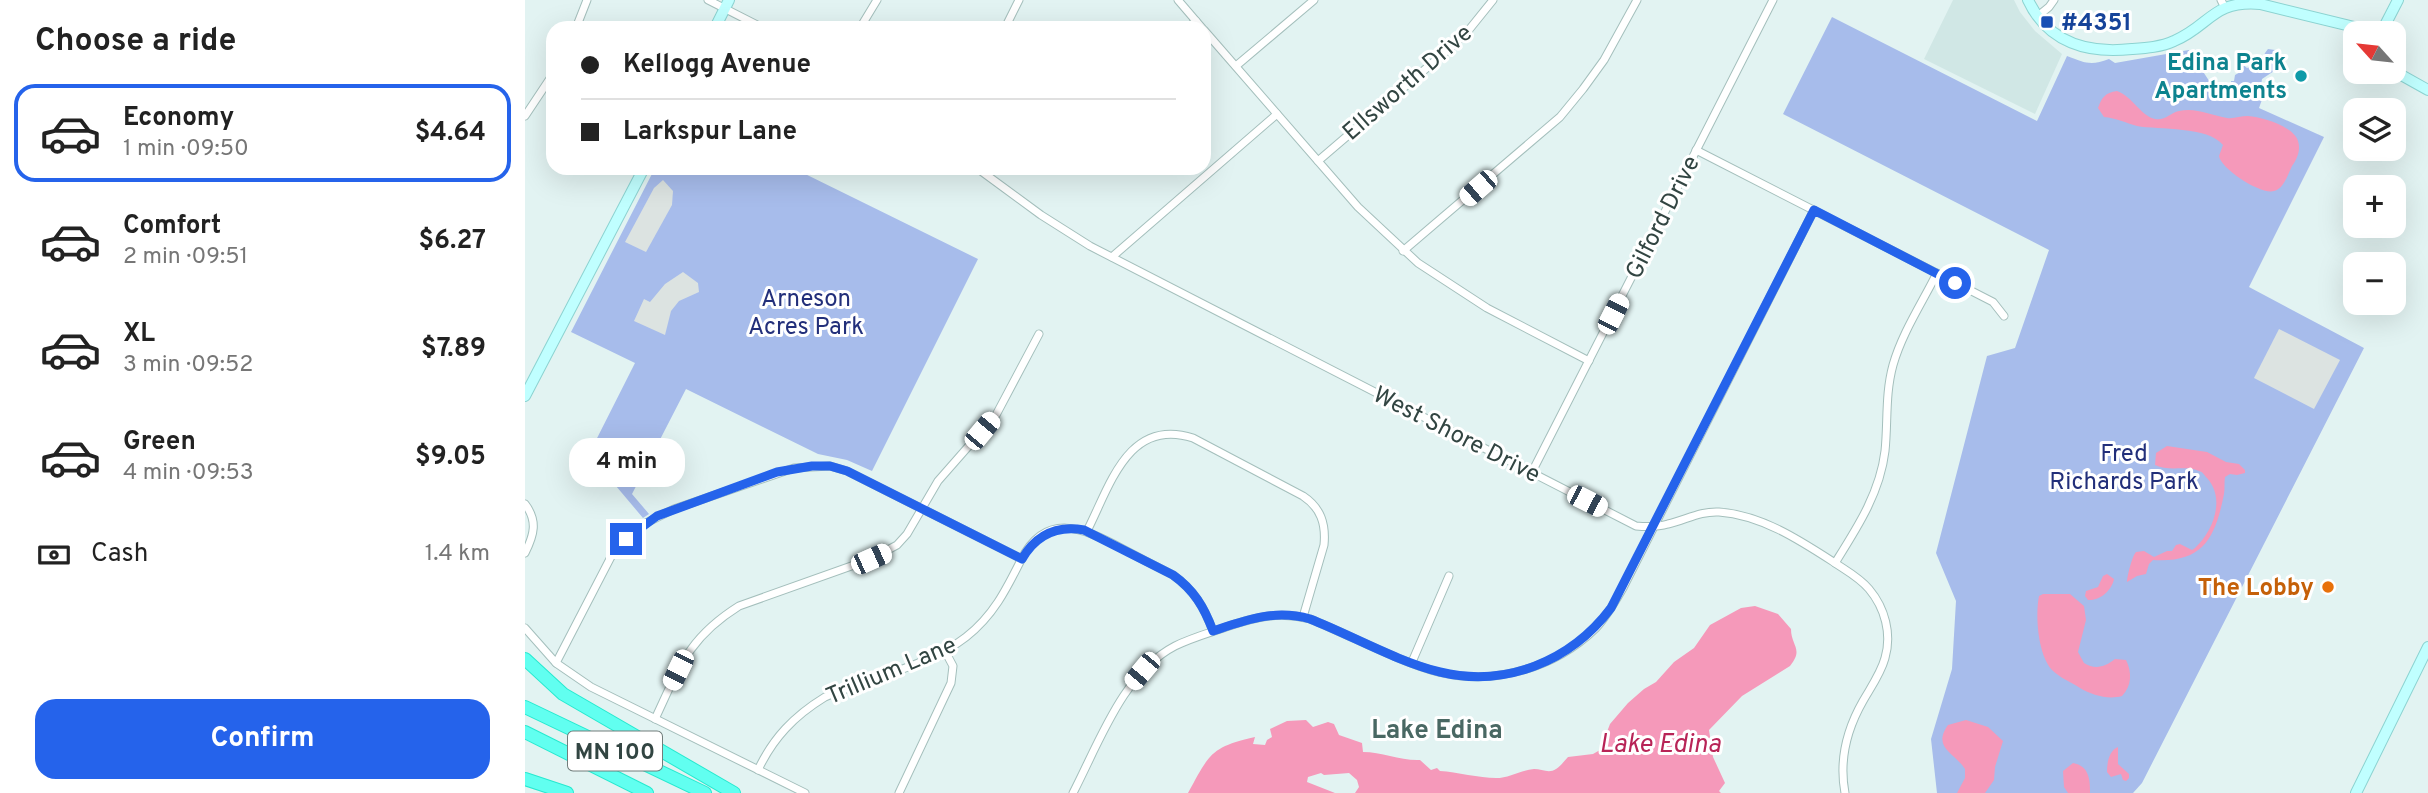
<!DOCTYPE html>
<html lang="en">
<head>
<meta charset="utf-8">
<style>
  :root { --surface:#fff; --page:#f6f6f6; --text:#222; --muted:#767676; --line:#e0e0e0; --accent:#2563eb }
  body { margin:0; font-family:Overpass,sans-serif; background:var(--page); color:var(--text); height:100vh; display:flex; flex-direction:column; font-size:26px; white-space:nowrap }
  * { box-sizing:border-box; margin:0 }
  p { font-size:23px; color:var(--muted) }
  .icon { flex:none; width:38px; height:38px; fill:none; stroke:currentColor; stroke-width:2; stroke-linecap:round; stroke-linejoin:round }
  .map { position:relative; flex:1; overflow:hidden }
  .sheet { display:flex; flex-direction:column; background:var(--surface); width:525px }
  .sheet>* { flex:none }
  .banner { position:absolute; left:21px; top:21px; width:665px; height:154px; border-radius:21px; box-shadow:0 7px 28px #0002; display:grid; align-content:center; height:154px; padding:0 35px; background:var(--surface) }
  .needle { width:46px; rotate:297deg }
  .buttons { position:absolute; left:1818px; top:21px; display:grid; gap:14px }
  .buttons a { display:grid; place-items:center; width:63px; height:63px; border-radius:14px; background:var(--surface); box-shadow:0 7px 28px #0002; font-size:35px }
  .end { position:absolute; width:32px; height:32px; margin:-16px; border:9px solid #2563eb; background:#fff; box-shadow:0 0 0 4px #fff }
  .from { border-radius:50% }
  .bubble { position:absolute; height:49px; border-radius:21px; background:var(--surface); box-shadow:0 7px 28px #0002; font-size:23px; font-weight:700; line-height:49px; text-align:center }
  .car { position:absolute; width:21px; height:42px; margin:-21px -10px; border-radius:9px; box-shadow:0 0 5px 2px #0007; background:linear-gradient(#fff 24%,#345 0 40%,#fff 0 76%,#345 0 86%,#fff 0) }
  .banner b { display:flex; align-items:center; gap:24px; height:66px; font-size:26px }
  .banner b+b { border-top:2px solid var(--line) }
  .banner i { width:18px; height:18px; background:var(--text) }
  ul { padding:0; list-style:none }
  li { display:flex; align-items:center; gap:21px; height:98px; margin:0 14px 10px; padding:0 21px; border:4px solid transparent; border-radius:21px }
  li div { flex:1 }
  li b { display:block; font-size:26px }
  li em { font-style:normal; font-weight:700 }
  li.active { border-color:var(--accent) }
  li>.icon { width:63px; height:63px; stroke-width:1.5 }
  h2 { padding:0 35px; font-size:32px; line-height:84px }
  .pay { display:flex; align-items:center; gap:18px; height:77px; padding:0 35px; font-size:26px }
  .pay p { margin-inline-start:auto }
  .button { display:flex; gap:14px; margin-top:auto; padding:14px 35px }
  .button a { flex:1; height:80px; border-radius:21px; background:var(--accent); color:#fff; font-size:28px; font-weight:700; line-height:80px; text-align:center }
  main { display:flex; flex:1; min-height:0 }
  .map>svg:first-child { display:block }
  .residential { fill:#d0e7e5 }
  .green { fill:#a7bceb }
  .parking { fill:#dce3e1 }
  .water { fill:#f599ba }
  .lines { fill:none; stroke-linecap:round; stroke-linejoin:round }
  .street-casing { stroke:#a4bfbc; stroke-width:9 }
  .secondary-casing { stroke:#8cd3d1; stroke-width:12 }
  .highway-casing { stroke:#26e9cf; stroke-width:14 }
  .street { stroke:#fff; stroke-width:7 }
  .secondary { stroke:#c0ffff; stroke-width:10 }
  .highway { stroke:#61fff0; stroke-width:12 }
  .route { stroke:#2563eb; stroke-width:9 }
  .transit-dot { fill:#1a4fb4; stroke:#fff; stroke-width:2.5 }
  .culture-dot { fill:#0f9aa8; stroke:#fff; stroke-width:2.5 }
  .food-dot { fill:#e8710a; stroke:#fff; stroke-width:2.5 }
  .labels { text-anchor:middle; stroke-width:6; stroke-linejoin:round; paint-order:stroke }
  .shield { fill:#fff; stroke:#707d7b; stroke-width:2 }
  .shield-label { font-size:23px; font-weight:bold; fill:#324542 }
  .transit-label { font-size:24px; font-weight:bold; fill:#164399; stroke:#fff; text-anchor:start }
  .culture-label { font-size:24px; font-weight:bold; fill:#0d838f; stroke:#fff; text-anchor:end }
  .street-label { font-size:24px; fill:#324542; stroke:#fff }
  .park-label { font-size:24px; fill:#222f7a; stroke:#fff }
  .food-label { font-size:24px; font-weight:bold; fill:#c56008; stroke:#fff; text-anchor:end }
  .neighbourhood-label { font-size:26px; font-weight:bold; fill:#496863; stroke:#fff }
  .water-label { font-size:26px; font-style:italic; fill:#b82457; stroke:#fff }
</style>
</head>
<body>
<main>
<section class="sheet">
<h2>Choose a ride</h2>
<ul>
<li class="active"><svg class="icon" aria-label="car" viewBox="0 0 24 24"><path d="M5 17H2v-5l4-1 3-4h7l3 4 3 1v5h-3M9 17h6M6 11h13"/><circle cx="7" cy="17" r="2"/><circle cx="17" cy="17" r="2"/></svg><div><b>Economy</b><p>1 min · 09:50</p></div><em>$4.64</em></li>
<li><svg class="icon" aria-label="car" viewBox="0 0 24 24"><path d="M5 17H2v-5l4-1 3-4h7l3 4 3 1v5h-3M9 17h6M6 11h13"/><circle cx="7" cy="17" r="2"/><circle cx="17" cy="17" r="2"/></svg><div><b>Comfort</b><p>2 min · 09:51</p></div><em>$6.27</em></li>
<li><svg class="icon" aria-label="car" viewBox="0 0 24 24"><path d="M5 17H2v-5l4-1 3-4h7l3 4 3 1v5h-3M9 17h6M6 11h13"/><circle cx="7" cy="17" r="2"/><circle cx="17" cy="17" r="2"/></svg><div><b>XL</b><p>3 min · 09:52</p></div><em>$7.89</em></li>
<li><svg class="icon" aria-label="car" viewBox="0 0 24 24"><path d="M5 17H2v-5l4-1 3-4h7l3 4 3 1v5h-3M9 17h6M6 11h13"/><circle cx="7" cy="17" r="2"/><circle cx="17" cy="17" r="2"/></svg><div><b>Green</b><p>4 min · 09:53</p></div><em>$9.05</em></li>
</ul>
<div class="pay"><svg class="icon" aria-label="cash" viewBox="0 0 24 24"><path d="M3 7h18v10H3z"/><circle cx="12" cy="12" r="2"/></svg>Cash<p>1.4 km</p></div>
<div class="button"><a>Confirm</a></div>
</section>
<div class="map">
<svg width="1903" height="793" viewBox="0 0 1903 793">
  <rect width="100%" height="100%" fill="#e2f3f2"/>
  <!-- residential -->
  <polygon class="residential" points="1428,0 1489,0 1495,12 1510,31 1537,54 1510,114 1399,59"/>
  <!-- green -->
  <g class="green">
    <path d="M1307,17L1512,121L1542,56C1560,63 1566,66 1584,59L1590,63L1664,50L1690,90L1702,96L1706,91V81H1709L1710,75L1719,70L1717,64L1722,68L1728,66L1739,71C1738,62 1736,57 1743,49L1750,50L1759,59L1758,65L1737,79L1736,85L1740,91L1734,108L1799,137L1724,287L1839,348L1617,783L1608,793H1412L1406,739L1427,669L1431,601L1411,553L1462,356L1490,348L1524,250L1258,114Z"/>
    <polygon points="130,168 268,168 453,259 347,471 322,460 293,454 161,389 107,494 124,514 118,518 64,454 110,363 46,332"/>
  </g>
  <!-- parking -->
  <g class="parking">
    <polygon points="138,180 148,191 147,205 121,252 100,242 129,188"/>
    <polygon points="158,272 173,283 174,292 154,301 146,311 140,335 109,321 119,299 125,302 140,284"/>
    <polygon points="1754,329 1815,360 1789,409 1729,378"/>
  </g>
  <!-- water -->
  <g class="water">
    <path d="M1592,91C1608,97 1616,116 1630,119C1640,121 1645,113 1654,111C1670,107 1686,115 1702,118C1709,119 1715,116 1723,116C1737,117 1768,126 1773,141C1776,150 1772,159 1767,166C1763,174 1759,189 1749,191C1736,195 1696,169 1694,156L1698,145C1683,126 1634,130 1612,126C1601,123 1591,118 1579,117L1573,108C1577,97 1580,93 1592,91Z"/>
    <path d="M1642,446L1682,452L1701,462L1714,464L1720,470V473L1712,475L1705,474L1700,477C1699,483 1700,488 1699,494C1690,539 1678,563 1628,560L1624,564L1621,574L1612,576L1602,582C1602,577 1607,556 1611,552L1619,551L1629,557L1642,551H1647L1651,545L1655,544L1667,550L1670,548C1688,531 1701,499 1682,478C1679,475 1678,472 1674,471C1660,465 1644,472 1630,465L1631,453Z"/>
    <path d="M1582,574L1589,579C1587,590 1575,601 1563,600L1560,596L1561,591L1573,587L1578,576Z"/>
    <path d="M1518,594H1545L1559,606L1561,620L1553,652L1559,663C1570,670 1580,667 1590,659L1601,660C1607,672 1607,686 1597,696C1583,700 1567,695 1555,688C1546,682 1535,678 1527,670C1513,655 1510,616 1514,596Z"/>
    <path d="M1230,606L1253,614L1266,629C1266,646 1279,649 1265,666L1217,696L1184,730L1188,757L1200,783L1194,791L1196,793H830L834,787L832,780L824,773L799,775L796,773L783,777L782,782L810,793H663C684,755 685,747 730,737L728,744L740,745L742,740L747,737L745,729L762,721L781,720L788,727L803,722L809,724L814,735L837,743L838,752C857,752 876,761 895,760L906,770L912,768L915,771C932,772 954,778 971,778C984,778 996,770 1009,769C1017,769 1024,774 1031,769C1036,766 1039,761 1043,757L1068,754L1075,750L1085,724L1103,703L1119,689L1131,682L1149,662L1169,648L1185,625L1216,608Z"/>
    <path d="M1441,720L1463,727L1478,741L1470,767L1469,780L1460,793H1432L1440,778V769C1429,752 1407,748 1423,725Z"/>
    <path d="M1593,747V764L1604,774V778L1601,781L1598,780L1596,774L1586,777L1582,772C1582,762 1584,751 1593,747Z"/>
    <path d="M1548,763C1564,766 1565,779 1565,793H1543L1539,787L1538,771Z"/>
  </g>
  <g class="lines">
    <!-- street casing -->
    <g class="street-casing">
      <g id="street">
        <polyline points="183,0 238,28"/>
        <polyline points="653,0 677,28"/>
        <polyline points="1696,0 1699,6"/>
        <polyline points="1513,16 1524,7 1529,0"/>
        <polyline points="51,28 62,0"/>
        <polyline points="335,28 352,0"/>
        <polyline points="480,28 494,0"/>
        <polyline points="662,28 671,21"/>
        <polyline points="679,30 833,207 893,263 962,308 1064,361"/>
        <polyline points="711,66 789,0"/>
        <polyline points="0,116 28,74"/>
        <polyline points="1171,150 1468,302 1479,316"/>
        <polyline points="793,161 925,48 943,31 968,0"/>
        <path d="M452,168L516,215L565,246L1111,526C1122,527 1133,527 1143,524C1161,520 1175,511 1194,512C1237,515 1276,541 1310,563C1322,571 1335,578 1344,589C1360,608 1367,634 1360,658C1356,673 1346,687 1338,701C1322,729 1314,761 1320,793"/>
        <polyline points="878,251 1035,117 1058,89 1079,60 1112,0"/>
        <polyline points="587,257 752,114"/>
        <polyline points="1007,472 1248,0"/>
        <path d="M0,504C13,521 9,535 0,553"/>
        <path d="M562,531C585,486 603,417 668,438L778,496C796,508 801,524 799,545L778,617"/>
        <path d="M1310,563C1332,528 1355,493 1360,451C1363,422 1360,394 1368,365C1377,333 1397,303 1412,273"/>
        <polyline points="0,628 31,663 66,687 280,793"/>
        <polyline points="887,662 924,576"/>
        <polyline points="31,663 88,553 115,526 149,509 269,468 305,466 322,471 497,559"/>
        <path d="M130,719C154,668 163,638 214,606L346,559L372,545L382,534L413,481L471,415L514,334"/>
        <path d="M233,770C248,738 269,716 300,697C341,680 407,664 441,637C468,616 481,590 496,560C521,511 558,528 596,548C613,557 630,566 648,575C669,590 679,607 688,631"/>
        <polyline points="374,793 426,683 428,666 420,651"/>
        <path d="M548,793C574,743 598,673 650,646C666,638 684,633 701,627C730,617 754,611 785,619C825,635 872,661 913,672C969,686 1030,668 1071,628C1082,616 1090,602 1098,588L1289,210"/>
      </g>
    </g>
    <!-- secondary casing -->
    <g class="secondary-casing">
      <g id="secondary">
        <path d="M1503,0C1523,43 1563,54 1607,49C1621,48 1636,47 1649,41C1685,26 1687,0 1735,4L1854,33"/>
        <polyline points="190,28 204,0"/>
        <polyline points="1856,33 1873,0"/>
        <polyline points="1869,71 1903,90"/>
        <polyline points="0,396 119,168"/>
        <polyline points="1831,793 1903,647"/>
      </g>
    </g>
    <!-- highway casing -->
    <g class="highway-casing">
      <g id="highway">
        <polyline points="0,659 38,694 209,793"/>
        <polyline points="0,707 180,793"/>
        <polyline points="0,732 122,793"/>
        <polyline points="0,779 42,793"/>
      </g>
    </g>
    <!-- street -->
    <use href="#street" class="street"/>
    <!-- secondary -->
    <use href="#secondary" class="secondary"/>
    <!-- highway -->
    <use href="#highway" class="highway"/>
  </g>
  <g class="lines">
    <!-- route -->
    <path class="route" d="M101,539L132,516L252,472L287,466H305L322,471L497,559C511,535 531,525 559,530L648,575C669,590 679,607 688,631C721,620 750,609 785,619C826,635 873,662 915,672C981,688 1046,661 1086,608L1289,210L1430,283"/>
  </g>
  <!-- markers -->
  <rect class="transit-dot" x="1515" y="15" width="14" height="14" rx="3.5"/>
  <circle class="culture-dot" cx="1776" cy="76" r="7"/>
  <circle class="food-dot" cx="1803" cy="587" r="7"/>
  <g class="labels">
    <!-- shield labels -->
    <rect class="shield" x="43" y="731.5" width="94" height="39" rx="5"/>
    <g class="shield-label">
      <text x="90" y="759">MN 100</text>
    </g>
    <!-- transit labels -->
    <g class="transit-label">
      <text x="1536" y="30">#4351</text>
    </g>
    <!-- culture labels -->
    <g class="culture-label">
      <text x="1762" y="70">Edina Park<tspan x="1762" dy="28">Apartments</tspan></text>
    </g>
    <!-- street labels -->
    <g class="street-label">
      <text transform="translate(882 82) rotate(-41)" y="8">Ellsworth Drive</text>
      <text transform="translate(1137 217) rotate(-63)" y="8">Gilford Drive</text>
      <text transform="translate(932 434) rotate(27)" y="8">West Shore Drive</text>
      <text transform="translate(366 670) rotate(-23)" y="8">Trillium Lane</text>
    </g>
    <!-- park labels -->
    <g class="park-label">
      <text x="281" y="306">Arneson<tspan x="281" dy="28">Acres Park</tspan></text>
      <text x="1599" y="461">Fred<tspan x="1599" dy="28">Richards Park</tspan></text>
    </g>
    <!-- food labels -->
    <g class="food-label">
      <text x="1789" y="595">The Lobby</text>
    </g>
    <!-- neighbourhood labels -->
    <g class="neighbourhood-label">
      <text x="912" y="738">Lake Edina</text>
    </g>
    <!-- water labels -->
    <g class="water-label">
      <text x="1135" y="752">Lake Edina</text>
    </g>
  </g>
</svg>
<div class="buttons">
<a><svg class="needle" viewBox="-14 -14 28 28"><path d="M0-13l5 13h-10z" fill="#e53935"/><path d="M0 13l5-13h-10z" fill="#767676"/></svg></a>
<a><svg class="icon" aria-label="layers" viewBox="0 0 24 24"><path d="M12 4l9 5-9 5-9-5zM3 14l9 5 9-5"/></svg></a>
<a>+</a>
<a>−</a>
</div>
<i class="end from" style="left:1430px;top:283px"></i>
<i class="end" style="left:101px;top:539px"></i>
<div class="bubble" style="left:44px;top:438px;width:116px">4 min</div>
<i class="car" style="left:953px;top:188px;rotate:229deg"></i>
<i class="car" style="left:1088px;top:314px;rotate:27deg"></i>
<i class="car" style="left:457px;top:431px;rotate:40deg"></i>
<i class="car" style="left:1062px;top:501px;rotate:117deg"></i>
<i class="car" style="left:346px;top:559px;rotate:66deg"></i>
<i class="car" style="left:153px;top:670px;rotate:206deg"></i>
<i class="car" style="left:617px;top:671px;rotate:220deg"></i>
<div class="banner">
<b><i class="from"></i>Kellogg Avenue</b>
<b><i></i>Larkspur Lane</b>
</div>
</div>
</main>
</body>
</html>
